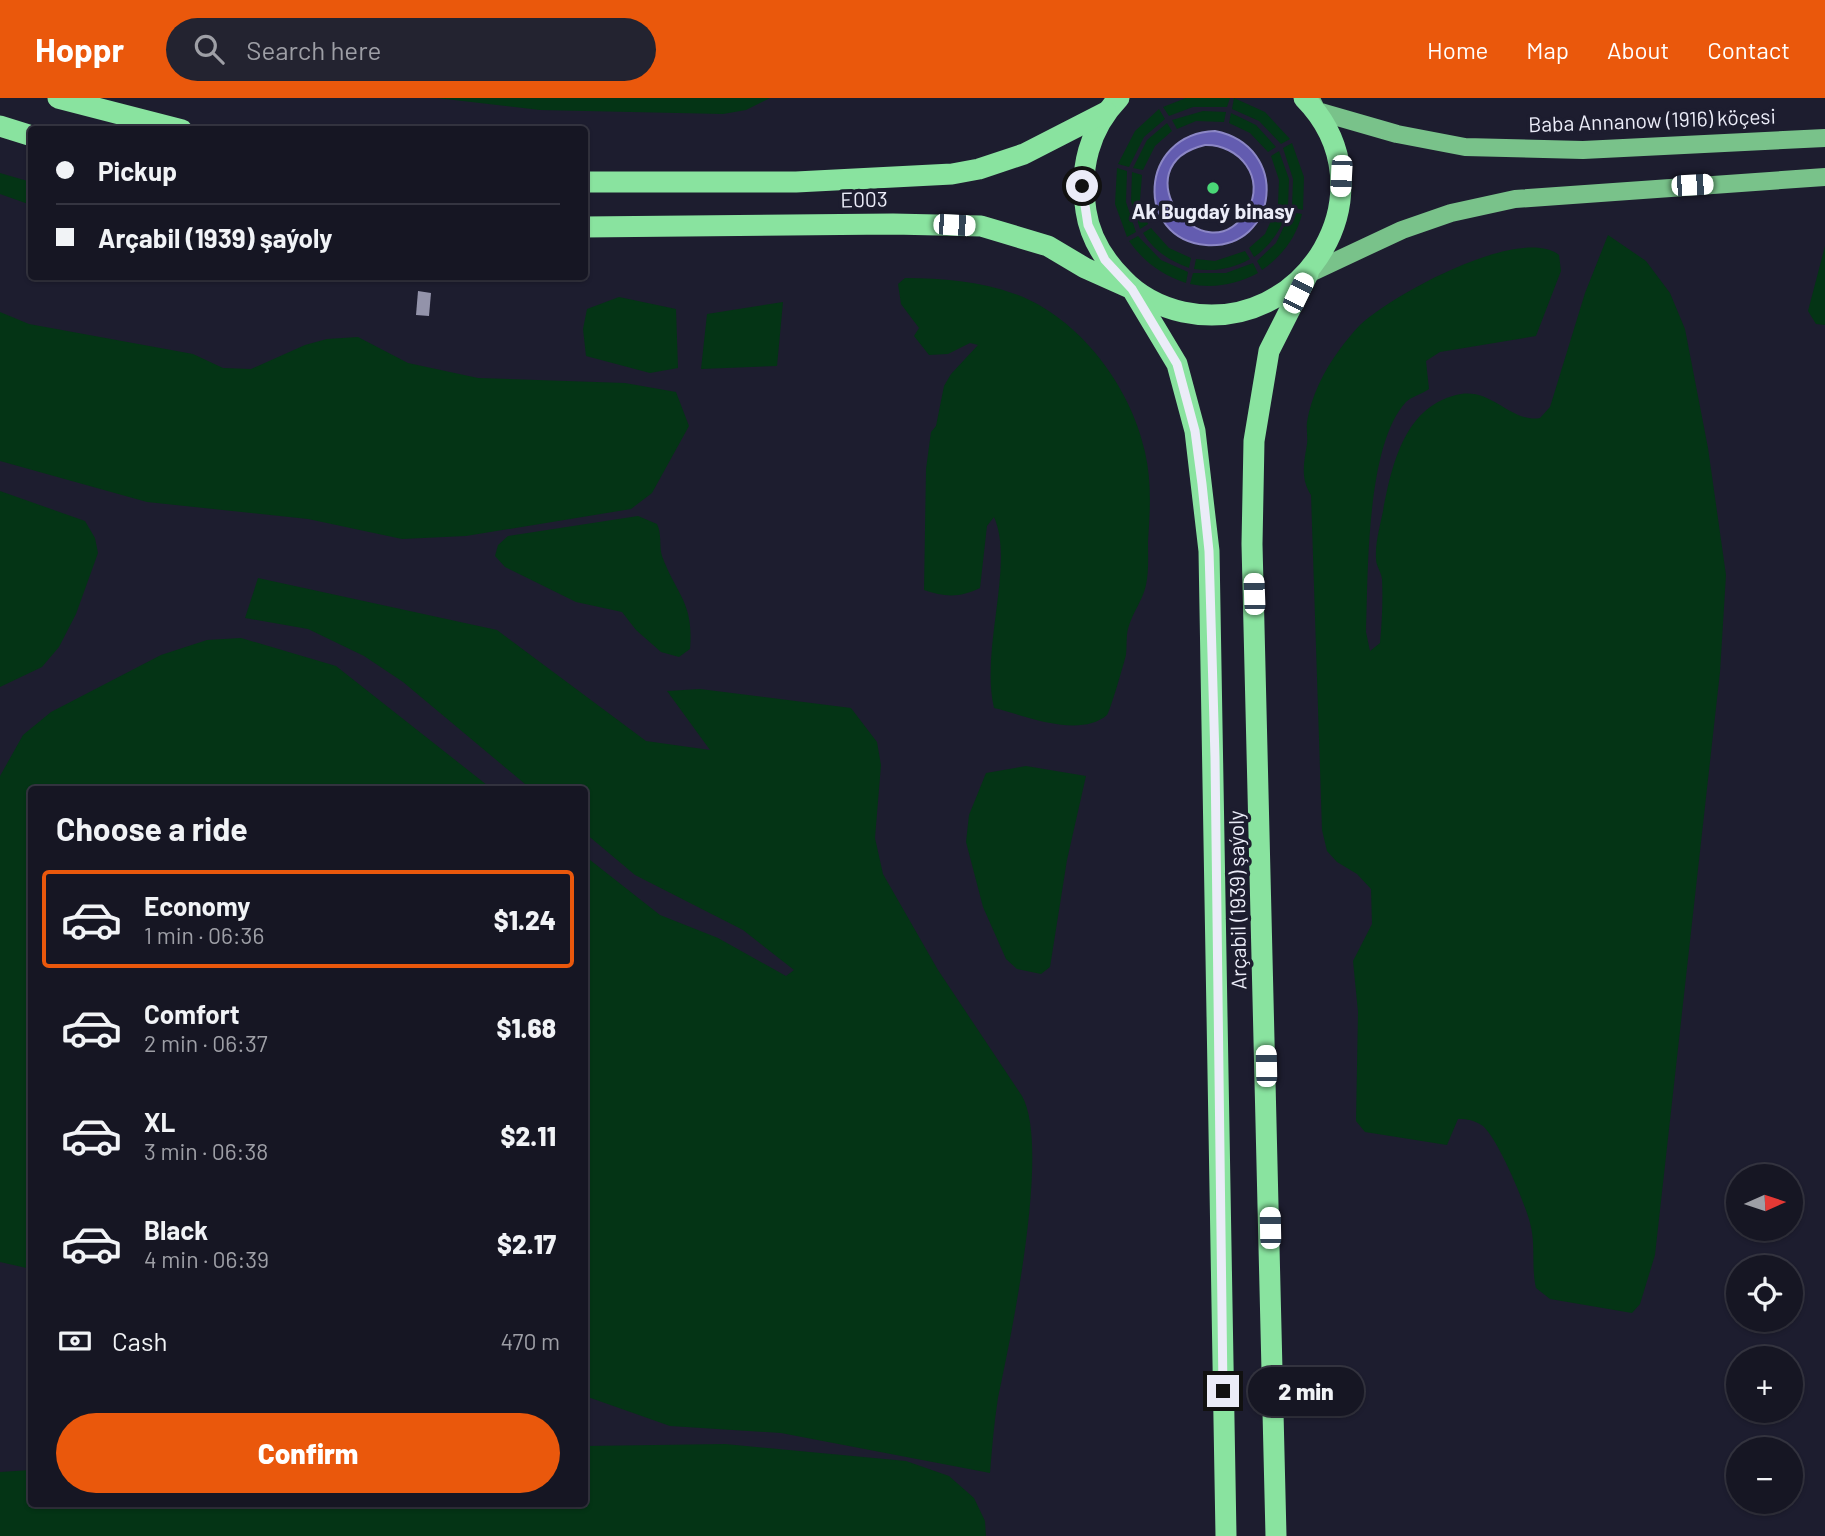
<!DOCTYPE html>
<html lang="en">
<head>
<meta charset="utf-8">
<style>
  :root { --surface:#161623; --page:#232330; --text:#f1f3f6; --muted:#9e9fa6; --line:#353541; --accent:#ea580c }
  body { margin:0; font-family:Barlow,sans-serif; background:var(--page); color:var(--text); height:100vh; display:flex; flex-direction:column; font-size:26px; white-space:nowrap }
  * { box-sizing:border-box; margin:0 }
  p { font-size:23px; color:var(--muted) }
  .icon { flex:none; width:38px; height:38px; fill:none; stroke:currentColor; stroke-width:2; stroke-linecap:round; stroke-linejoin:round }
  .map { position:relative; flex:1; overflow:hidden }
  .details { position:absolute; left:28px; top:688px; width:560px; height:721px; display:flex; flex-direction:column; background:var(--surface); border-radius:7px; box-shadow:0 2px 5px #0004,0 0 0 2px var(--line) }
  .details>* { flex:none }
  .top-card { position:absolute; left:28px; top:28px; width:560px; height:154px; border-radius:7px; box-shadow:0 2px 5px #0004,0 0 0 2px var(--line); display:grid; align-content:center; height:154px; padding:0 28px; background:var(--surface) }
  .needle { width:46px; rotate:87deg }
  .fabs { position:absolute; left:1726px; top:1066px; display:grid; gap:14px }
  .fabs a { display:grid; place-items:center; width:77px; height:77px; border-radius:50%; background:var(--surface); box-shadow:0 2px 5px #0004,0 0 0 2px var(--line); font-size:35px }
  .end { position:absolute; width:32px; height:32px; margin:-16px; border:9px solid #ebecf8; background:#111; box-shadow:0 0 0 4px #111 }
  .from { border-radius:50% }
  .bubble { position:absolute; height:49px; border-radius:24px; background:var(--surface); box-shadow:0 2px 5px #0004,0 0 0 2px var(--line); font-size:23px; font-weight:800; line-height:49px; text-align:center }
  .car { position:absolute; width:21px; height:42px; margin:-21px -10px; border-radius:9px; box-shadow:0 0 5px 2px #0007; background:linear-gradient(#fff 24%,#345 0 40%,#fff 0 76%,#345 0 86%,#fff 0) }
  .top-card b { display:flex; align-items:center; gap:24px; height:66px; font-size:26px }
  .top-card b+b { border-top:2px solid var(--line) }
  .top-card i { width:18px; height:18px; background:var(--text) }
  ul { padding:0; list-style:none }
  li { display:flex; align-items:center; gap:21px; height:98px; margin:0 14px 10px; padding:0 14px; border:4px solid transparent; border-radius:7px }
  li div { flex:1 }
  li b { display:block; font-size:26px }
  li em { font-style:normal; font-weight:800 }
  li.current { border-color:var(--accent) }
  li>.icon { width:63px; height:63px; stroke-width:1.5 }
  h2 { padding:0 28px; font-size:32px; line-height:84px }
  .pay { display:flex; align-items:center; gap:18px; height:77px; padding:0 28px; font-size:26px }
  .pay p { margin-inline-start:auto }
  .action { display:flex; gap:14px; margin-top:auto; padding:14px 28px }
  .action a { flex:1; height:80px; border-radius:42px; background:var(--accent); color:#fff; font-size:28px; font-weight:800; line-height:80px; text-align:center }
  header { display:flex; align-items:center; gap:42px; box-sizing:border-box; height:98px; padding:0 35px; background:var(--accent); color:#fff }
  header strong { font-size:33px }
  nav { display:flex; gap:38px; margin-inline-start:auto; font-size:24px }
  .search { width:490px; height:63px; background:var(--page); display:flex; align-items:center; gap:18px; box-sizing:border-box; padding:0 24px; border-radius:38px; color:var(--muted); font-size:26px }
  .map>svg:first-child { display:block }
  .green { fill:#043415 }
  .water { fill:#635cb0; stroke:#8c87c6; stroke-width:2; fill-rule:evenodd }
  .building { fill:#9393aa }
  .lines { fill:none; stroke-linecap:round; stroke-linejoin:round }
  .primary { stroke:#79c28a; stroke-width:18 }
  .highway { stroke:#89e39f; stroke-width:21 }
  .route { stroke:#ebecf8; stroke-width:9 }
  .poi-dot { fill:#4ad777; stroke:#1d1d2f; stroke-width:2.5 }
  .labels { text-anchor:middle; stroke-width:7; stroke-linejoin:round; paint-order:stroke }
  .street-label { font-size:21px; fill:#ebecf8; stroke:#1d1d2f }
  .poi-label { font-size:21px; font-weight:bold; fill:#ebecf8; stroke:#1d1d2f }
</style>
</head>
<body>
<header>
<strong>Hoppr</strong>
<div class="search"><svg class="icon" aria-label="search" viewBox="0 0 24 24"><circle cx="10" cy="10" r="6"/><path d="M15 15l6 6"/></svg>Search here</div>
<nav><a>Home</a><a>Map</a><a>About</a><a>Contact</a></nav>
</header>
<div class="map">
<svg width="1825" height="1438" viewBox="0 0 1825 1438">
  <rect width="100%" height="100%" fill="#1d1d2f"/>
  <!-- green -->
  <g class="green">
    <polygon points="437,0 770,0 746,12 723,16 540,12"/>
    <polygon points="1186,0 1230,0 1227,9 1193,9 1169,18 1163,9"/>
    <polygon points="1234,0 1265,14 1290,41 1281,46 1259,23 1232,11"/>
    <polygon points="1159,11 1165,21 1144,39 1129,69 1118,66 1135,33"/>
    <polygon points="1203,13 1226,14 1224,24 1196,23 1177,31 1172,22"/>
    <polygon points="1231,15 1256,27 1276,49 1268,54 1250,35 1229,25"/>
    <polygon points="1167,25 1172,33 1155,48 1143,72 1133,70 1147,42"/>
    <polygon points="1292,45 1304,79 1303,112 1292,109 1293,81 1283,50"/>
    <polygon points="1279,53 1289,81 1288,108 1278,106 1279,82 1271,58"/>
    <polygon points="1117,70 1127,73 1126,104 1136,134 1127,139 1115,106"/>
    <polygon points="1132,74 1142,77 1140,102 1148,126 1140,131 1131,103"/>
    <polygon points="0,75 31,84 31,107 0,96"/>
    <path d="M1277,110L1287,113C1281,132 1271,147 1254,159L1249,150L1265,136Z"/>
    <path d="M1291,114L1302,116C1296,140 1282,158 1262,172L1257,163L1276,145Z"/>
    <path d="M1151,130L1169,150L1191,160L1189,170C1170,163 1154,153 1143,135Z"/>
    <path d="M1608,137L1646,163L1670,195L1685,231L1708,350L1726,477L1720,574L1655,1157L1640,1206L1632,1215L1550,1201L1536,1190C1531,1169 1536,1146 1530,1125C1525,1105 1498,1041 1483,1028C1474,1022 1468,1021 1458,1021L1447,1047L1365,1034L1356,1023L1358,914L1353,863L1372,826L1371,791L1357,776L1337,764L1327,753L1322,732L1311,397C1300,380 1304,364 1307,346C1308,339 1306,331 1307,324C1311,299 1324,272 1340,251C1346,243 1353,234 1360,227C1393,196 1520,127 1559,157L1561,173L1536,238L1440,254L1426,263L1429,291C1422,296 1411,299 1406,304C1366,347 1368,476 1366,534L1370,553L1380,545C1382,524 1383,502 1382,481C1381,473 1376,468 1376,461C1375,445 1380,428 1383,413C1392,366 1405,306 1461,296C1493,291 1511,325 1540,320L1550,309L1585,195Z"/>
    <path d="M1138,138L1161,162L1188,174L1186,185C1162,177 1144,164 1129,143Z"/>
    <polygon points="1825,148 1825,227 1816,226 1808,213"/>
    <path d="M1245,153L1250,161C1232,171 1214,174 1194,171L1196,161L1215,163Z"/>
    <path d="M1253,165L1258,175C1237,186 1214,191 1190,186L1193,175H1226Z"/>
    <path d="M905,180C942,180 979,183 1015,196C1079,219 1131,289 1145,354C1152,384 1150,414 1148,444C1148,458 1149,473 1146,487C1143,502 1132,515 1128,531C1126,539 1127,549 1126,557C1124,565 1110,614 1107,617C1079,641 1024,617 994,610C980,551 1015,466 994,419L987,428L980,490C960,500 944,499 924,492L926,371L931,334L936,328L944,288L951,276L978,247L970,245L948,256L929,257L914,238L919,230L901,206L898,186Z"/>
    <polygon points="619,199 676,211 678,270 650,275 586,258 583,231 587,211"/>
    <polygon points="783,204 777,268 701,271 707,216"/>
    <polygon points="0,214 29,226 193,256 223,270 251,271 305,247 327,241 358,239 408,265 478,280 625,285 676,294 689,328 652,395 631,411 466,438 402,441 308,421 147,404 0,363"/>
    <polygon points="0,393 85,423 95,440 98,455 76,516 59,549 42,569 0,589"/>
    <path d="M638,418L657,426C662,436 659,448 662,458C677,498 694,504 690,551L679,559L661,554L636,532L622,514L576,504L505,469L495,458L498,447L508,438Z"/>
    <path d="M258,480L497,532L646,643L710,652L667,593L700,591L851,610L877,644L881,667L875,740L883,776L938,872L1022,998C1051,1049 1011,1238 998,1300C994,1325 992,1350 990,1375L781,1335L670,1328L585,1298V758L660,817L718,840L786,878L794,872L743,832L635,777L585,735L584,691H531L403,584L364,558L308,531L245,520Z"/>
    <polygon points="241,540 336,568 492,691 32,691 31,1171 0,1164 0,678 23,637 51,614 161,557 207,542"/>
    <polygon points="1026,668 1086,678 1067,762 1050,869 1041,876 1017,871 1006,861 983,809 966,744 969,717 986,675"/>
    <polygon points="725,1346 906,1363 949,1378 974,1400 985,1423 986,1438 0,1438 0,1374 31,1372 32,1405 584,1405 585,1348"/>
  </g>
  <!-- water -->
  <path class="water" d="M1215,33C1291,48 1279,152 1206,147C1134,141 1138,36 1215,33ZM1205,47C1239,46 1267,80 1247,113C1204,181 1118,68 1205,47Z"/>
  <!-- building -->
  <polygon class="building" points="418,193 431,195 429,218 416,217"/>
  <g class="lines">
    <!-- primary -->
    <g class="primary">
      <polyline points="1312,3 1317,13 1397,36 1465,49 1583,52 1825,40"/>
      <polyline points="1308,176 1402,132 1451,115 1515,101 1825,79"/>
    </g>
    <!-- highway -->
    <g class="highway">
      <polyline points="58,0 182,32"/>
      <path d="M1119,0C1089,31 1079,71 1086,113C1090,140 1104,162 1123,181C1139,198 1161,209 1183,214C1306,240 1394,91 1304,0"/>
      <polyline points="0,28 32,38"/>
      <polyline points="584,84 796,84 952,76 979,71 1024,56 1106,14"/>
      <polyline points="584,129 893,126 981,128 1048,148 1085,170 1132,191 1177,266 1195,333 1209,453 1226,1438"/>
      <polyline points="1276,1438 1252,446 1254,343 1269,253 1308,176"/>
    </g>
  </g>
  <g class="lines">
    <!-- route -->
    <polyline class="route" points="1082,88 1088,127 1105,162 1132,191 1177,266 1195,333 1202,386 1209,453 1215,660 1223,1293"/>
  </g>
  <!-- markers -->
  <circle class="poi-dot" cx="1213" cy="90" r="7"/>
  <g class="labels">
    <!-- street labels -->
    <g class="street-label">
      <text transform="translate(1652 23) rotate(-2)" y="7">Baba Annanow (1916) köçesi</text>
      <text transform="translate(864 102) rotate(-1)" y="7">E003</text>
      <text transform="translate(1238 802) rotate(-91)" y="7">Arçabil (1939) şaýoly</text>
    </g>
    <!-- poi labels -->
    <g class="poi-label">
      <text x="1213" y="121">Ak Bugdaý binasy</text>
    </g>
  </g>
</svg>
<div class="fabs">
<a><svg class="needle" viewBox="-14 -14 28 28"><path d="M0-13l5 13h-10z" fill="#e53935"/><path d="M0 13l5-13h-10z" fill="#9e9fa6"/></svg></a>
<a><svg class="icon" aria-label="locate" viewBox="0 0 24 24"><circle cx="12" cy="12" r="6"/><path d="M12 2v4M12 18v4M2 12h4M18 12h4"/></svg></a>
<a>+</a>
<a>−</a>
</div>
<i class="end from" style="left:1082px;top:88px"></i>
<i class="end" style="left:1223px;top:1293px"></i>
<div class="bubble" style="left:1248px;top:1269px;width:116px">2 min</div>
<i class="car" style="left:1341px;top:78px;rotate:183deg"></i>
<i class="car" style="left:1692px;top:87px;rotate:87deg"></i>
<i class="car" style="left:954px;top:127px;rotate:93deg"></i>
<i class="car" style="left:1298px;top:195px;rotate:26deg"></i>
<i class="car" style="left:1254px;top:496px;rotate:358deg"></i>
<i class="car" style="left:1266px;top:968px;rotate:359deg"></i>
<i class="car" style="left:1270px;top:1130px;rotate:359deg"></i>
<div class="top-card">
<b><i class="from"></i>Pickup</b>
<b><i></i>Arçabil (1939) şaýoly</b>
</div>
<section class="details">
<h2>Choose a ride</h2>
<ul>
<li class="current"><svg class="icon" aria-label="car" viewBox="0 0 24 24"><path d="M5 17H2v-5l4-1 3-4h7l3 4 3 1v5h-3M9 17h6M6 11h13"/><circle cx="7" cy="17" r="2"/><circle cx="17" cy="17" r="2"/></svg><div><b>Economy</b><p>1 min · 06:36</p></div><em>$1.24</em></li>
<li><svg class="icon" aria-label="car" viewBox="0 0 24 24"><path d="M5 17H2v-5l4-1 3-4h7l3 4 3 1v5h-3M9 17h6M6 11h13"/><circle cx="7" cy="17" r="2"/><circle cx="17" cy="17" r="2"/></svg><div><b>Comfort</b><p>2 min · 06:37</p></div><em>$1.68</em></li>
<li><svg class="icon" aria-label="car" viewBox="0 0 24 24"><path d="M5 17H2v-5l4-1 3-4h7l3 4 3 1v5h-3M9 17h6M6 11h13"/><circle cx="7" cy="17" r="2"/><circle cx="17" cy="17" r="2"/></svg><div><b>XL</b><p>3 min · 06:38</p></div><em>$2.11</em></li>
<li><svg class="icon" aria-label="car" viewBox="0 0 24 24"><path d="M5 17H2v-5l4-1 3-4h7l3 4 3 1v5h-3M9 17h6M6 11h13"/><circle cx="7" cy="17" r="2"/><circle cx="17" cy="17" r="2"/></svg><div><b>Black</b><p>4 min · 06:39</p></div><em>$2.17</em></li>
</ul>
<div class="pay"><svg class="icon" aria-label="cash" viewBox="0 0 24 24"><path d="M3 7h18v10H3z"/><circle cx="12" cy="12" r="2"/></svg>Cash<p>470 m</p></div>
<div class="action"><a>Confirm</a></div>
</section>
</div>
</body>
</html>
